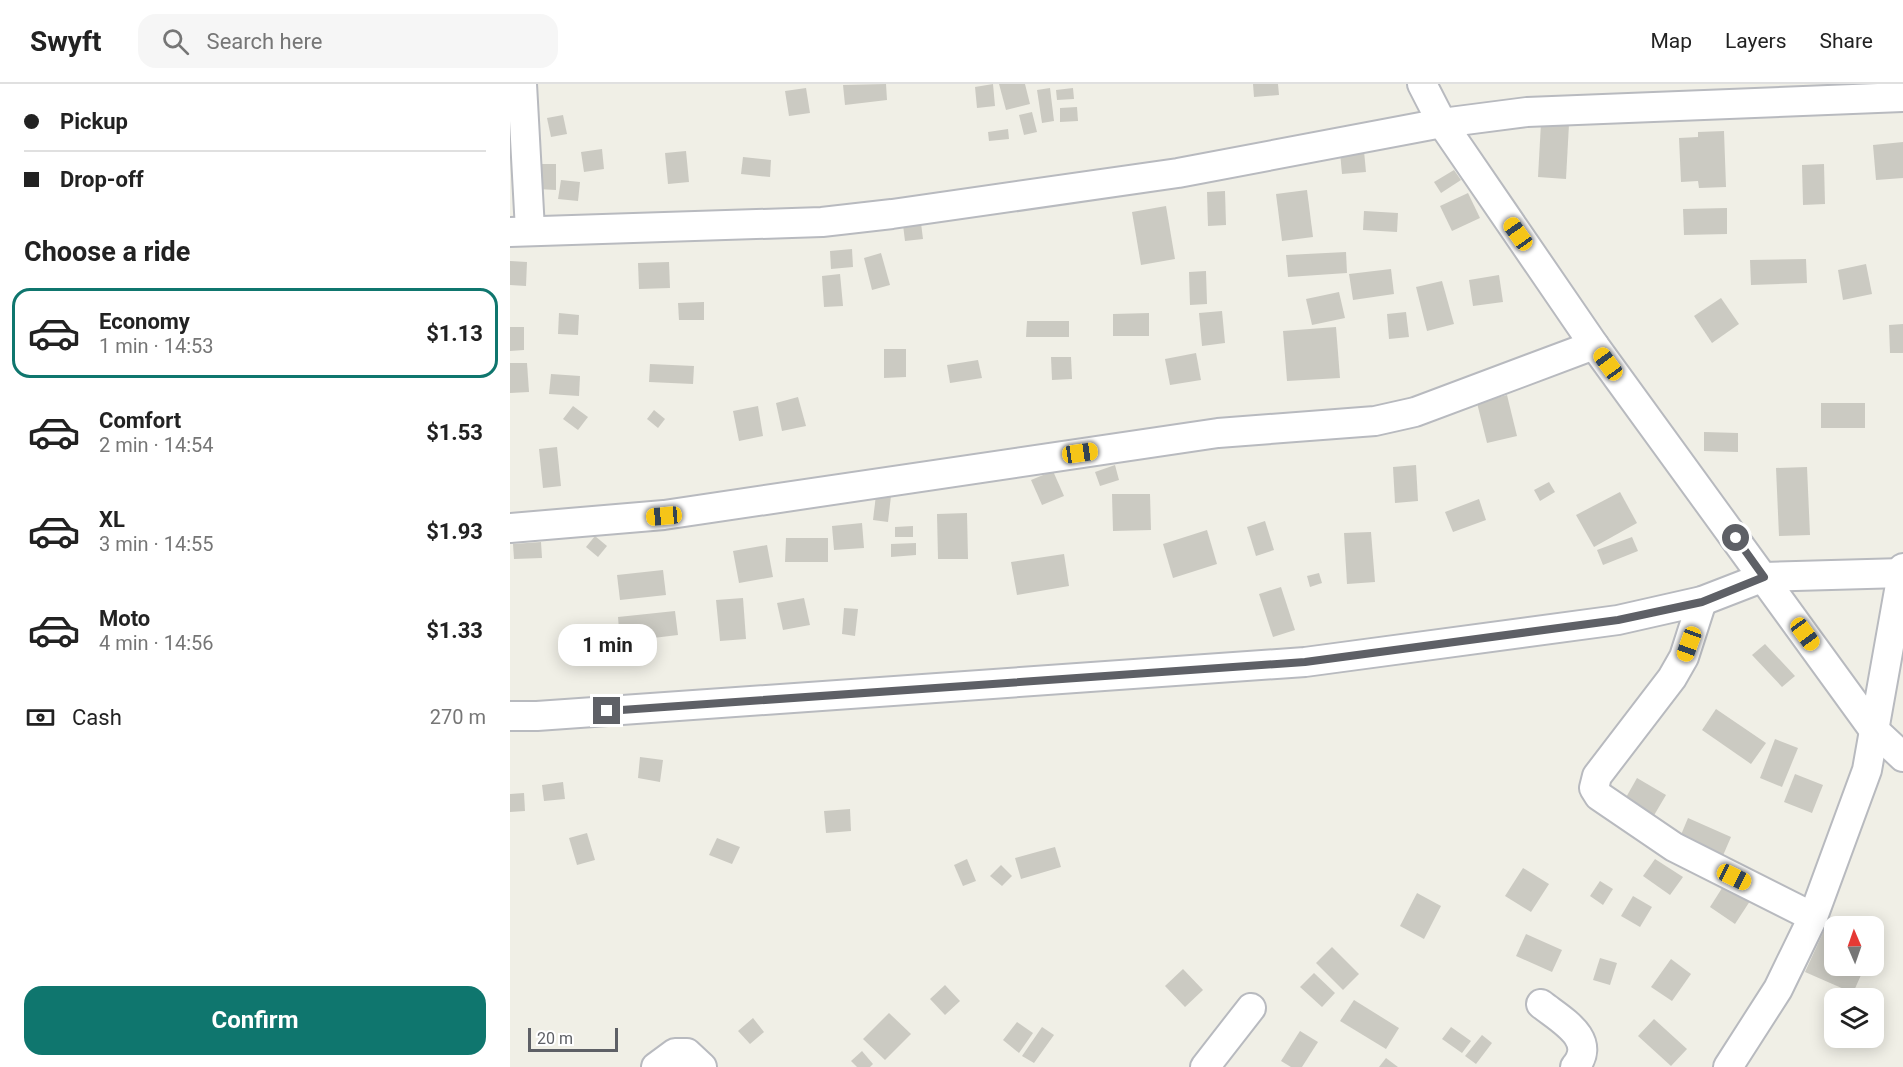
<!DOCTYPE html>
<html lang="en">
<head>
<meta charset="utf-8">
<style>
  :root { --surface:#fff; --page:#f6f6f6; --text:#222; --muted:#767676; --line:#e0e0e0; --accent:#0f766e }
  body { margin:0; font-family:Roboto,sans-serif; background:var(--page); color:var(--text); height:100vh; display:flex; flex-direction:column; font-size:22px; white-space:nowrap }
  * { box-sizing:border-box; margin:0 }
  p { font-size:20px; color:var(--muted) }
  .icon { flex:none; width:33px; height:33px; fill:none; stroke:currentColor; stroke-width:2; stroke-linecap:round; stroke-linejoin:round }
  .map { position:relative; flex:1; overflow:hidden }
  .side { display:flex; flex-direction:column; background:var(--surface); width:510px }
  .side>* { flex:none }
  .banner { display:grid; align-content:center; height:132px; padding:0 24px; background:var(--surface) }
  .needle { width:39px; rotate:358deg }
  .controls { position:absolute; left:1314px; top:832px; display:grid; gap:12px }
  .controls a { display:grid; place-items:center; width:60px; height:60px; border-radius:12px; background:var(--surface); box-shadow:0 3px 15px #0003; font-size:30px }
  .scale { position:absolute; left:18px; bottom:15px; width:90px; box-sizing:border-box; padding-left:6px; border:3px solid #5e6066; border-top:0; font-size:16px; line-height:21px; white-space:nowrap; color:#5e6066; -webkit-text-stroke:4px #fff; paint-order:stroke }
  .end { position:absolute; width:27px; height:27px; margin:-14px; border:8px solid #5e6066; background:#fff; box-shadow:0 0 0 3px #fff }
  .from { border-radius:50% }
  .bubble { position:absolute; height:42px; border-radius:18px; background:var(--surface); box-shadow:0 3px 15px #0003; font-size:20px; font-weight:700; line-height:42px; text-align:center }
  .car { position:absolute; width:18px; height:36px; margin:-18px -9px; border-radius:8px; box-shadow:0 0 4px 2px #0007; background:linear-gradient(#f5c518 24%,#345 0 40%,#f5c518 0 76%,#345 0 86%,#f5c518 0) }
  .banner b { display:flex; align-items:center; gap:21px; height:57px; font-size:22px }
  .banner b+b { border-top:2px solid var(--line) }
  .banner i { width:15px; height:15px; background:var(--text) }
  ul { padding:0; list-style:none }
  li { display:flex; align-items:center; gap:18px; height:90px; margin:0 12px 9px; padding:0 12px; border:3px solid transparent; border-radius:18px }
  li div { flex:1 }
  li b { display:block; font-size:22px }
  li em { font-style:normal; font-weight:700 }
  li.active { border-color:var(--accent) }
  li>.icon { width:54px; height:54px; stroke-width:1.5 }
  h2 { padding:0 24px; font-size:27px; line-height:72px }
  .pay { display:flex; align-items:center; gap:15px; height:66px; padding:0 24px; font-size:22px }
  .pay p { margin-inline-start:auto }
  .cta { display:flex; gap:12px; margin-top:auto; padding:12px 24px }
  .cta a { flex:1; height:69px; border-radius:18px; background:var(--accent); color:#fff; font-size:24px; font-weight:700; line-height:69px; text-align:center }
  header { display:flex; align-items:center; gap:36px; box-sizing:border-box; height:84px; padding:0 30px; background:var(--surface); border-bottom:2px solid var(--line) }
  header strong { font-size:28px }
  nav { display:flex; gap:33px; margin-inline-start:auto; font-size:21px }
  .search { width:420px; height:54px; background:var(--page); display:flex; align-items:center; gap:15px; box-sizing:border-box; padding:0 21px; border-radius:18px; color:var(--muted); font-size:22px }
  main { display:flex; flex:1; min-height:0 }
  .map>svg:first-child { display:block }
  .building { fill:#cbcac2 }
  .lines { fill:none; stroke-linecap:round; stroke-linejoin:round }
  .minor-casing { stroke:#b8babf; stroke-width:32 }
  .minor { stroke:#fff; stroke-width:28 }
  .route { stroke:#5e6066; stroke-width:8 }
</style>
</head>
<body>
<header>
<strong>Swyft</strong>
<div class="search"><svg class="icon" aria-label="search" viewBox="0 0 24 24"><circle cx="10" cy="10" r="6"/><path d="M15 15l6 6"/></svg>Search here</div>
<nav><a>Map</a><a>Layers</a><a>Share</a></nav>
</header>
<main>
<section class="side">
<div class="banner">
<b><i class="from"></i>Pickup</b>
<b><i></i>Drop-off</b>
</div>
<h2>Choose a ride</h2>
<ul>
<li class="active"><svg class="icon" aria-label="car" viewBox="0 0 24 24"><path d="M5 17H2v-5l4-1 3-4h7l3 4 3 1v5h-3M9 17h6M6 11h13"/><circle cx="7" cy="17" r="2"/><circle cx="17" cy="17" r="2"/></svg><div><b>Economy</b><p>1 min · 14:53</p></div><em>$1.13</em></li>
<li><svg class="icon" aria-label="car" viewBox="0 0 24 24"><path d="M5 17H2v-5l4-1 3-4h7l3 4 3 1v5h-3M9 17h6M6 11h13"/><circle cx="7" cy="17" r="2"/><circle cx="17" cy="17" r="2"/></svg><div><b>Comfort</b><p>2 min · 14:54</p></div><em>$1.53</em></li>
<li><svg class="icon" aria-label="car" viewBox="0 0 24 24"><path d="M5 17H2v-5l4-1 3-4h7l3 4 3 1v5h-3M9 17h6M6 11h13"/><circle cx="7" cy="17" r="2"/><circle cx="17" cy="17" r="2"/></svg><div><b>XL</b><p>3 min · 14:55</p></div><em>$1.93</em></li>
<li><svg class="icon" aria-label="car" viewBox="0 0 24 24"><path d="M5 17H2v-5l4-1 3-4h7l3 4 3 1v5h-3M9 17h6M6 11h13"/><circle cx="7" cy="17" r="2"/><circle cx="17" cy="17" r="2"/></svg><div><b>Moto</b><p>4 min · 14:56</p></div><em>$1.33</em></li>
</ul>
<div class="pay"><svg class="icon" aria-label="cash" viewBox="0 0 24 24"><path d="M3 7h18v10H3z"/><circle cx="12" cy="12" r="2"/></svg>Cash<p>270 m</p></div>
<div class="cta"><a>Confirm</a></div>
</section>
<div class="map">
<svg width="1393" height="983" viewBox="0 0 1393 983">
  <rect width="100%" height="100%" fill="#f0efe6"/>
  <!-- building -->
  <g class="building">
    <polygon points="376,0 377,16 335,21 333,1"/>
    <polygon points="483,0 485,22 467,24 465,3"/>
    <polygon points="489,0 515,0 520,20 496,26"/>
    <polygon points="743,0 768,0 769,11 744,13"/>
    <polygon points="296,4 300,29 279,32 275,7"/>
    <polygon points="540,4 544,37 532,39 527,6"/>
    <polygon points="563,4 564,15 547,16 546,6"/>
    <polygon points="567,23 568,37 550,38 550,24"/>
    <polygon points="522,28 527,48 514,51 509,31"/>
    <polygon points="53,31 57,50 41,53 37,34"/>
    <polygon points="1031,39 1059,40 1056,95 1028,93"/>
    <polygon points="498,45 499,55 479,57 478,48"/>
    <polygon points="1214,47 1216,103 1189,104 1188,97 1171,98 1169,54 1188,53 1188,48"/>
    <polygon points="1393,58 1393,94 1366,96 1363,61"/>
    <polygon points="92,65 94,85 74,88 71,68"/>
    <polygon points="176,67 179,98 158,100 155,69"/>
    <polygon points="854,67 856,88 832,90 830,68"/>
    <polygon points="233,73 261,76 260,93 231,90"/>
    <polygon points="28,80 46,80 46,106 28,105"/>
    <polygon points="1314,80 1315,120 1293,121 1292,81"/>
    <polygon points="944,86 951,96 931,109 924,98"/>
    <polygon points="51,96 70,98 68,117 48,115"/>
    <polygon points="797,106 803,153 772,157 766,110"/>
    <polygon points="715,107 716,141 698,142 697,108"/>
    <polygon points="958,109 970,134 942,147 930,122"/>
    <polygon points="656,122 665,175 631,181 622,128"/>
    <polygon points="1217,124 1217,150 1174,151 1173,125"/>
    <polygon points="854,127 888,129 887,148 853,146"/>
    <polygon points="411,139 413,155 395,157 393,141"/>
    <polygon points="342,165 343,183 321,185 320,167"/>
    <polygon points="836,168 837,189 778,193 776,171"/>
    <polygon points="371,169 380,201 362,206 354,174"/>
    <polygon points="1296,175 1297,199 1241,201 1240,176"/>
    <polygon points="0,177 17,178 16,202 0,201"/>
    <polygon points="159,178 160,204 129,205 128,179"/>
    <polygon points="1356,180 1362,210 1333,216 1328,186"/>
    <polygon points="881,185 884,210 843,216 839,190"/>
    <polygon points="696,187 697,220 680,221 679,188"/>
    <polygon points="330,190 333,222 314,223 312,192"/>
    <polygon points="989,191 993,218 963,222 959,196"/>
    <polygon points="932,197 944,240 917,247 906,203"/>
    <polygon points="829,208 835,234 802,241 796,215"/>
    <polygon points="1211,214 1229,240 1202,259 1184,232"/>
    <polygon points="194,218 194,236 169,236 168,219"/>
    <polygon points="712,227 715,259 692,262 689,229"/>
    <polygon points="896,228 899,253 879,255 877,230"/>
    <polygon points="49,229 69,231 68,251 48,250"/>
    <polygon points="639,229 639,252 603,252 603,230"/>
    <polygon points="517,237 559,237 559,253 516,253"/>
    <polygon points="1393,240 1393,269 1380,269 1379,241"/>
    <polygon points="0,243 14,243 14,266 0,267"/>
    <polygon points="826,243 830,294 777,297 773,247"/>
    <polygon points="374,265 396,265 396,293 374,294"/>
    <polygon points="686,269 691,296 660,301 655,275"/>
    <polygon points="541,273 561,273 562,295 542,296"/>
    <polygon points="468,276 472,294 440,299 437,281"/>
    <polygon points="0,279 17,279 19,308 0,309"/>
    <polygon points="140,280 184,282 183,300 139,298"/>
    <polygon points="41,290 70,292 69,312 39,310"/>
    <polygon points="997,311 1007,352 977,359 967,319"/>
    <polygon points="288,313 296,342 272,347 266,319"/>
    <rect x="1311" y="319" width="44" height="25"/>
    <polygon points="63,322 78,333 68,346 53,335"/>
    <polygon points="248,322 253,352 229,357 223,327"/>
    <polygon points="144,326 155,335 148,344 137,335"/>
    <polygon points="1194,348 1228,349 1228,368 1194,367"/>
    <polygon points="47,363 51,402 33,404 29,365"/>
    <polygon points="605,381 609,396 590,402 585,388"/>
    <polygon points="906,381 908,417 885,419 883,383"/>
    <polygon points="1297,383 1300,451 1269,452 1266,384"/>
    <polygon points="543,387 554,412 532,421 521,396"/>
    <polygon points="1039,398 1045,408 1030,417 1024,406"/>
    <polygon points="1110,408 1127,439 1084,463 1066,431"/>
    <polygon points="602,410 640,410 641,446 603,447"/>
    <polygon points="366,411 381,412 378,438 363,436"/>
    <polygon points="969,415 976,436 943,448 935,428"/>
    <polygon points="457,429 458,475 428,475 427,430"/>
    <polygon points="755,437 764,466 746,472 737,443"/>
    <polygon points="352,439 354,464 324,466 322,442"/>
    <polygon points="403,442 403,453 385,453 385,443"/>
    <polygon points="697,446 707,480 663,494 653,460"/>
    <polygon points="861,448 865,498 837,500 834,449"/>
    <polygon points="85,452 97,462 88,473 76,463"/>
    <polygon points="1122,453 1128,467 1093,481 1087,466"/>
    <polygon points="276,454 318,454 318,478 275,478"/>
    <polygon points="31,458 32,474 4,475 3,460"/>
    <polygon points="406,459 406,471 381,473 381,460"/>
    <polygon points="257,461 263,493 229,499 223,467"/>
    <polygon points="554,470 559,502 507,511 501,478"/>
    <polygon points="153,486 156,511 110,516 107,491"/>
    <polygon points="809,489 812,499 800,503 797,492"/>
    <polygon points="771,503 785,546 763,553 749,510"/>
    <polygon points="233,514 236,555 210,557 206,516"/>
    <polygon points="294,514 300,541 273,546 267,519"/>
    <polygon points="334,524 348,525 345,552 332,550"/>
    <polygon points="165,527 168,551 110,558 108,533"/>
    <polygon points="1255,560 1285,592 1272,603 1242,571"/>
    <polygon points="1206,625 1256,659 1241,680 1192,646"/>
    <polygon points="1265,655 1288,664 1272,703 1250,694"/>
    <polygon points="130,673 153,676 150,698 128,694"/>
    <polygon points="1285,690 1313,701 1302,729 1274,718"/>
    <polygon points="1127,694 1156,711 1143,733 1114,717"/>
    <polygon points="53,698 55,715 34,717 32,701"/>
    <polygon points="14,709 15,727 0,728 0,710"/>
    <polygon points="340,725 341,747 316,749 314,727"/>
    <polygon points="1178,734 1221,753 1211,776 1168,758"/>
    <polygon points="77,749 85,776 67,781 59,754"/>
    <polygon points="207,754 230,763 222,780 199,771"/>
    <polygon points="545,763 551,783 511,795 505,774"/>
    <polygon points="457,775 466,797 453,802 444,781"/>
    <polygon points="1145,775 1173,793 1160,811 1133,792"/>
    <polygon points="491,781 502,792 492,802 480,792"/>
    <polygon points="1013,784 1039,800 1021,828 995,812"/>
    <polygon points="1090,797 1103,805 1093,821 1080,812"/>
    <polygon points="1214,801 1240,817 1225,840 1200,823"/>
    <polygon points="907,809 931,822 914,855 890,842"/>
    <polygon points="1123,812 1142,823 1130,843 1111,832"/>
    <polygon points="1317,840 1324,844 1324,882 1355,882 1343,909 1295,888"/>
    <polygon points="1016,850 1052,866 1042,888 1006,872"/>
    <polygon points="822,863 849,890 833,906 806,879"/>
    <polygon points="1090,874 1107,879 1100,901 1083,896"/>
    <polygon points="1161,875 1181,890 1162,917 1141,903"/>
    <polygon points="673,885 693,906 675,923 655,902"/>
    <polygon points="804,889 825,909 812,923 790,903"/>
    <polygon points="435,901 450,917 435,931 420,915"/>
    <polygon points="844,916 889,944 876,965 830,937"/>
    <polygon points="379,929 401,950 375,976 353,955"/>
    <polygon points="243,934 254,948 240,960 228,947"/>
    <polygon points="1144,935 1177,965 1161,982 1128,952"/>
    <polygon points="507,938 523,949 509,969 493,956"/>
    <polygon points="532,943 544,951 524,979 512,972"/>
    <polygon points="941,943 961,957 952,969 932,955"/>
    <polygon points="790,947 808,958 792,983 781,983 771,977"/>
    <polygon points="972,951 982,959 966,980 955,972"/>
    <polygon points="352,967 363,980 360,983 347,983 341,977"/>
    <polygon points="876,974 888,983 869,983"/>
  </g>
  <g class="lines">
    <!-- minor casing -->
    <g class="minor-casing">
      <g id="minor">
        <polyline points="12,0 20,146"/>
        <polyline points="912,0 932,39 1084,261 1363,645 1393,673"/>
        <polyline points="0,148 312,138 382,130 668,89 932,39 1017,28 1393,13"/>
        <polyline points="0,444 154,431 708,349 865,337 905,328 1084,261"/>
        <polyline points="1192,517 1174,573 1162,594 1087,692 1084,704 1089,712 1164,763 1303,833"/>
        <polyline points="0,632 27,632 795,578 1108,536 1192,517 1254,493 1393,489"/>
        <path d="M1031,920C1051,936 1088,955 1065,983"/>
        <polyline points="146,983 165,969 177,969 192,983"/>
        <polyline points="695,983 741,924"/>
        <polyline points="1218,983 1268,905 1303,833 1357,686 1393,484"/>
      </g>
    </g>
    <!-- minor -->
    <use href="#minor" class="minor"/>
  </g>
  <g class="lines">
    <!-- route -->
    <polyline class="route" points="97,627 795,578 1108,536 1192,518 1254,493 1226,454"/>
  </g>
</svg>
<div class="controls">
<a><svg class="needle" viewBox="-14 -14 28 28"><path d="M0-13l5 13h-10z" fill="#e53935"/><path d="M0 13l5-13h-10z" fill="#767676"/></svg></a>
<a><svg class="icon" aria-label="layers" viewBox="0 0 24 24"><path d="M12 4l9 5-9 5-9-5zM3 14l9 5 9-5"/></svg></a>
</div>
<div class="scale">20 m</div>
<i class="end from" style="left:1226px;top:454px"></i>
<i class="end" style="left:97px;top:627px"></i>
<div class="bubble" style="left:48px;top:540px;width:99px">1 min</div>
<i class="car" style="left:1008px;top:150px;rotate:325deg"></i>
<i class="car" style="left:1098px;top:280px;rotate:324deg"></i>
<i class="car" style="left:570px;top:369px;rotate:82deg"></i>
<i class="car" style="left:154px;top:432px;rotate:265deg"></i>
<i class="car" style="left:1295px;top:550px;rotate:144deg"></i>
<i class="car" style="left:1179px;top:560px;rotate:200deg"></i>
<i class="car" style="left:1224px;top:793px;rotate:116deg"></i>
</div>
</main>
</body>
</html>
